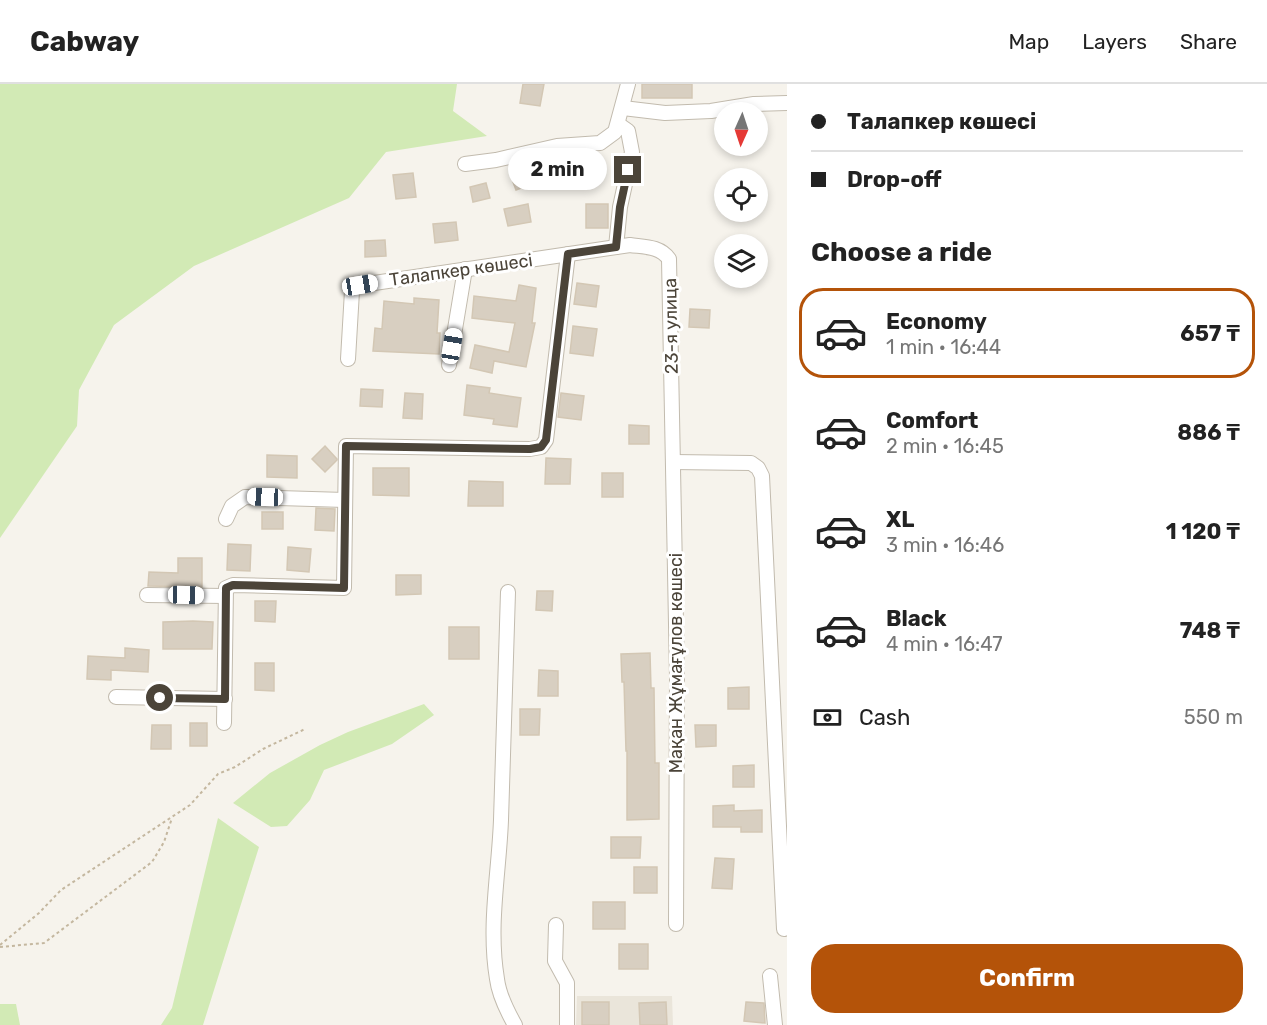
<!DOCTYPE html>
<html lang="en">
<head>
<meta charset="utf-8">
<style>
  :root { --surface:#fff; --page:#f2f2f2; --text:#222; --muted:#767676; --line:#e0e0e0; --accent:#b45309 }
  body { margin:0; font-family:Rubik,sans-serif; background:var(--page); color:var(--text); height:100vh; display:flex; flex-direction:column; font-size:22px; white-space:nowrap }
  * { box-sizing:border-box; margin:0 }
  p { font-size:20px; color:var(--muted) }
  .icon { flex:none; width:33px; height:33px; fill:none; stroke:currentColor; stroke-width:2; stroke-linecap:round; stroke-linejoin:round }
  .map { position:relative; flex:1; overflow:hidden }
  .drawer { display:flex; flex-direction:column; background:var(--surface); width:480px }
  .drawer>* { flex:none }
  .guide { display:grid; align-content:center; height:132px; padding:0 24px; background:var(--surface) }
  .needle { width:39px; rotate:183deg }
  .tools { position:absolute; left:714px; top:18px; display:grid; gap:12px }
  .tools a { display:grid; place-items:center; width:54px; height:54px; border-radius:50%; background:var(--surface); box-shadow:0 3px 9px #0003; font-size:30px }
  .end { position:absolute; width:27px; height:27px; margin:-14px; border:8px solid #4b4439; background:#fff; box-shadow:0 0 0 3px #fff }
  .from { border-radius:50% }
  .bubble { position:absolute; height:42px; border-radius:21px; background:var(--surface); box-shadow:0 3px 9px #0003; font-size:20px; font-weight:700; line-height:42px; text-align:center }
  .car { position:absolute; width:18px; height:36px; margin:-18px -9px; border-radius:8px; box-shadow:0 0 4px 2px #0007; background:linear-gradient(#fff 24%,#345 0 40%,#fff 0 76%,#345 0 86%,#fff 0) }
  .guide b { display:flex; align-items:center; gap:21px; height:57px; font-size:22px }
  .guide b+b { border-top:2px solid var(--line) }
  .guide i { width:15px; height:15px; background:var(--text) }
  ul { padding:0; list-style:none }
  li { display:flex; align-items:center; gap:18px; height:90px; margin:0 12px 9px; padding:0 12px; border:3px solid transparent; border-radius:24px }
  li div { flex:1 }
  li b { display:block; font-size:22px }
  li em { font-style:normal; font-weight:700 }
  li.current { border-color:var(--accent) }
  li>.icon { width:54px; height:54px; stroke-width:1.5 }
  h2 { padding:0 24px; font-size:27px; line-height:72px }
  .pay { display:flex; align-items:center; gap:15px; height:66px; padding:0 24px; font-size:22px }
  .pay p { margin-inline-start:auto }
  .primary-button { display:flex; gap:12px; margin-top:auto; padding:12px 24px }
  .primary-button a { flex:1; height:69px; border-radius:24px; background:var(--accent); color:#fff; font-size:24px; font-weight:700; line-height:69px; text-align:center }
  header { display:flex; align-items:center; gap:36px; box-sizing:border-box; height:84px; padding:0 30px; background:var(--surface); border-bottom:2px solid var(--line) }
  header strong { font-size:28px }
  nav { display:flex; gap:33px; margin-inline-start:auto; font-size:21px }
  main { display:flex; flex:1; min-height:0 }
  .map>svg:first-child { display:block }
  .residential { fill:#eae5da }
  .green { fill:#d2eab5 }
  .building { fill:#d8cfc1; stroke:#d3c7b4; stroke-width:1.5 }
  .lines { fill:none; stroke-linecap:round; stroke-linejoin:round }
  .minor-casing { stroke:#c2bbae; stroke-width:16 }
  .path { stroke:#c4b79f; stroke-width:2; stroke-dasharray:3 3; stroke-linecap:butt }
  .minor { stroke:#fff; stroke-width:14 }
  .route { stroke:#4b4439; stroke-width:8 }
  .labels { text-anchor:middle; stroke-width:6; stroke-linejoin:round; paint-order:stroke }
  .street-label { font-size:18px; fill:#4b4439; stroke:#fff }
</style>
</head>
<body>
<header>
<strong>Cabway</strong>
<nav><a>Map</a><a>Layers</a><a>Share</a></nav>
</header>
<main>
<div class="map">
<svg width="787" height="941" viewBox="0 0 787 941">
  <rect width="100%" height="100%" fill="#f6f3ec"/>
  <!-- residential -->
  <polygon class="residential" points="577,912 672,912 673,941 576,941"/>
  <!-- green -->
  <g class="green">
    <polygon points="0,0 457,0 453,27 487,52 386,68 349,114 194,182 114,241 79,306 77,342 0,454"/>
    <polygon points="424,620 434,631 392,660 324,686 310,716 287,742 271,743 233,719 270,689 320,661 348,648"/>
    <polygon points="218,734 259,763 203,941 161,941 172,924"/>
    <polygon points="0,920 16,920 20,941 0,941"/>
  </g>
  <!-- building -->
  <g class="building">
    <polygon points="523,0 544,0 540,22 520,19"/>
    <rect x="642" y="0" width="50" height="14"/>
    <polygon points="565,71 588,71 587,93 565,93"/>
    <polygon points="530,81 537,98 516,106 510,90"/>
    <polygon points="413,89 416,113 396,115 393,91"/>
    <polygon points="486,99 490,114 473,118 470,103"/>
    <polygon points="528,120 531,138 508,142 504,125"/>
    <rect x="586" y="120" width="22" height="24"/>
    <polygon points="456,138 458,156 435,159 433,140"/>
    <polygon points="385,156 386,172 365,173 365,157"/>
    <polygon points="577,199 599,202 596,223 574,220"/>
    <polygon points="519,201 536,204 532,239 535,239 526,283 494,277 492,289 470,284 475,261 509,268 515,239 472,234 474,212 516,217"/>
    <polygon points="414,214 439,216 437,249 440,249 439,270 373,267 375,244 382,245 384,217 414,220"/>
    <polygon points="690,225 710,226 709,244 689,243"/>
    <polygon points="573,242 597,245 593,272 570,269"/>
    <polygon points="467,301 490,304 489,309 521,314 517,343 493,340 494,335 464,331"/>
    <polygon points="361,305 383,306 382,323 360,322"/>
    <polygon points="405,309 423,310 422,335 403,334"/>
    <polygon points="561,309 584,312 581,336 558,333"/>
    <polygon points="629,341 649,342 649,360 629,360"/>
    <polygon points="325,362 337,375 337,376 325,388 312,375"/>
    <polygon points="267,371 297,372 297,394 267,393"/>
    <polygon points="546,374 571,375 570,400 545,400"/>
    <polygon points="373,384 409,384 409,412 373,411"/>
    <rect x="602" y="389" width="21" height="24"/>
    <polygon points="469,397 503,398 503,422 468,422"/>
    <polygon points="316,424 335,425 334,447 315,446"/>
    <rect x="262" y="428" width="21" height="17"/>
    <polygon points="228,460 251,461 250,487 227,486"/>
    <polygon points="288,463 311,465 309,488 287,486"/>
    <polygon points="178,474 202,474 202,503 148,502 149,488 178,489"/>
    <polygon points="396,491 421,491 421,510 396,511"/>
    <polygon points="537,507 553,507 552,527 536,526"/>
    <polygon points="255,517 276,517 275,538 255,537"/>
    <polygon points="193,537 213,538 212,565 163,565 163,538"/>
    <rect x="449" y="543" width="30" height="32"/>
    <polygon points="125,564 149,566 148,588 111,586 111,596 87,595 88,572 125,574"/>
    <polygon points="650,569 651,604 654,604 655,679 659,679 659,735 627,736 627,667 626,667 624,598 622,598 621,570"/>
    <polygon points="255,579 274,579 274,607 255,606"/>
    <polygon points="539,586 558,587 558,612 538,612"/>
    <polygon points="749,603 749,625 728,625 728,604"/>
    <polygon points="520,625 540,625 539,651 520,651"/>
    <rect x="190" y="639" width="17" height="23"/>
    <polygon points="152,641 171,641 171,665 151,665"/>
    <polygon points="695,641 716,641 716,662 696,663"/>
    <polygon points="754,681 754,703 733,703 733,682"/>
    <polygon points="734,721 734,727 762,726 762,748 741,748 741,743 713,743 713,722"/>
    <polygon points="611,753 641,753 640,774 611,774"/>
    <polygon points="715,774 734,775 732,805 712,804"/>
    <rect x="634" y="783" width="23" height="26"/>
    <rect x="593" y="818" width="32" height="27"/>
    <rect x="619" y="860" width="29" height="25"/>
    <rect x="582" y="918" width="27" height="23"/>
    <polygon points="666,918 667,941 640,941 639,919"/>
    <polygon points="746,918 764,919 765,939 744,937"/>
  </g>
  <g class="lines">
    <!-- minor casing -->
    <g class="minor-casing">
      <g id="minor">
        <polyline points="623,24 665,29 711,27 754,20 787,19"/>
        <polyline points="465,80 496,76 557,62 600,59 615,48 628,0"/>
        <polyline points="616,163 620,123 632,68 628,47 618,40"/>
        <path d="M348,275L352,207L354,202L630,161C644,163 660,162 669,175L677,592L676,840"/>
        <polyline points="449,281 465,185"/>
        <polyline points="673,378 751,379 758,384 762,392 784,845"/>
        <polyline points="226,435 232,422 245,413 345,416"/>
        <path d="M508,508C506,584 503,660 501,736C499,789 488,842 497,895C499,911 507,927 515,941"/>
        <polyline points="147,511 225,512"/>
        <polyline points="116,613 225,615"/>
        <polyline points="224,639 226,504 233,501 344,504 346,362 530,365 541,363 546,356 568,170"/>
        <polyline points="556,841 555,877 567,899 567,941"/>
        <polyline points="770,892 775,941"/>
      </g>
    </g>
    <!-- path -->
    <g class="path">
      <polyline points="0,861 39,829 61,806 190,721 218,690 235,683 263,665 305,645"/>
      <polyline points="0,863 44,859 152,778 164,758 172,734"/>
    </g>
    <!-- minor -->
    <use href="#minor" class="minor"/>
  </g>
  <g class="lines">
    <!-- route -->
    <polyline class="route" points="160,614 225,615 226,504 233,501 344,504 346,362 530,365 541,363 546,356 568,170 616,163 620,123 628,86"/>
  </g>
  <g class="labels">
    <!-- street labels -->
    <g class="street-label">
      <text transform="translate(461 186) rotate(-8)" y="6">Талапкер көшесі</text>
      <text transform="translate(671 242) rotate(-91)" y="6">23-я улица</text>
      <text transform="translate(676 579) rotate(-90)" y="6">Мақан Жұмағұлов көшесі</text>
    </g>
  </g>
</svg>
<div class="tools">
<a><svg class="needle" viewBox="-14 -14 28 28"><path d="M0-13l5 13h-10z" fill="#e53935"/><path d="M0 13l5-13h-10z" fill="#767676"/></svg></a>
<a><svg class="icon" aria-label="locate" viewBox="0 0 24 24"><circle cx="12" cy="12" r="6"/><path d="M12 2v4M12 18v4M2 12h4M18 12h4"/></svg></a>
<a><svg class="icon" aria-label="layers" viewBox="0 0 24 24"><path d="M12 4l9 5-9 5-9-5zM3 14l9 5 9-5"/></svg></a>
</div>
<i class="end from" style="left:160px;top:614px"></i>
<i class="end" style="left:628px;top:86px"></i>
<div class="bubble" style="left:508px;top:64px;width:99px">2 min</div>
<i class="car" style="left:360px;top:201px;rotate:81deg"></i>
<i class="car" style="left:452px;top:262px;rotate:9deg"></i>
<i class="car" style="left:265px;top:413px;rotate:272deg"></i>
<i class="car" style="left:186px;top:511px;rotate:91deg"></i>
</div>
<section class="drawer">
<div class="guide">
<b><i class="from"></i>Талапкер көшесі</b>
<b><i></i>Drop-off</b>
</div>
<h2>Choose a ride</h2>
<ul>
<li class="current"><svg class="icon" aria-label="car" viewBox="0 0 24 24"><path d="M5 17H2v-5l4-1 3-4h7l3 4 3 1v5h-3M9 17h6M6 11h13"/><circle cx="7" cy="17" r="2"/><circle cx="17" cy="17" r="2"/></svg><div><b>Economy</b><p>1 min · 16:44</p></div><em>657 ₸</em></li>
<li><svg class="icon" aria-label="car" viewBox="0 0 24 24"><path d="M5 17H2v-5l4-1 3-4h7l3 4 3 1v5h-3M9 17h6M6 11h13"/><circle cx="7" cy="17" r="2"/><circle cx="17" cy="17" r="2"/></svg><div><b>Comfort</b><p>2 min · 16:45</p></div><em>886 ₸</em></li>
<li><svg class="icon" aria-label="car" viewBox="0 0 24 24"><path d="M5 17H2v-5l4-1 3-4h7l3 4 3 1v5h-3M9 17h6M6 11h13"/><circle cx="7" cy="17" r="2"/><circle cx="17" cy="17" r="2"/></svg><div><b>XL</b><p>3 min · 16:46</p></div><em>1 120 ₸</em></li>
<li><svg class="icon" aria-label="car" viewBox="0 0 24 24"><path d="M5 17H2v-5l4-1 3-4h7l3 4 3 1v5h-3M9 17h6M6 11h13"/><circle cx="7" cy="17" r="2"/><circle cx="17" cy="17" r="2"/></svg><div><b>Black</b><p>4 min · 16:47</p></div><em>748 ₸</em></li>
</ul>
<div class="pay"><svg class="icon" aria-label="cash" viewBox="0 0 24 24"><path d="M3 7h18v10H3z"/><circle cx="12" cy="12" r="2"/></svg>Cash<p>550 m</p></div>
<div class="primary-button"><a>Confirm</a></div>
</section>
</main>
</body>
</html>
